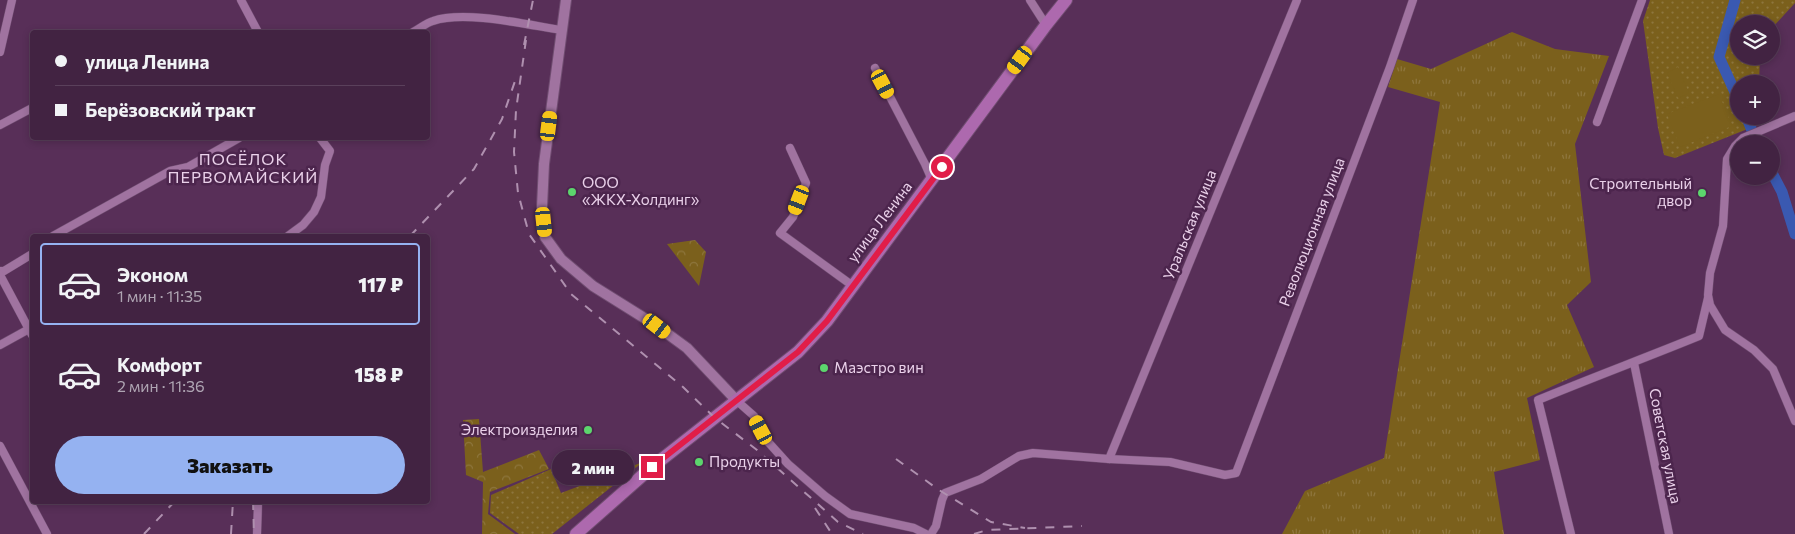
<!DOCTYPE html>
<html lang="ru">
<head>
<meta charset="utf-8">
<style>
  :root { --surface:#422342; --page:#4c2f4d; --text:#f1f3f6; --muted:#aea4b2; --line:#5a405b; --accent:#95b2f1 }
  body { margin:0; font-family:Commissioner,sans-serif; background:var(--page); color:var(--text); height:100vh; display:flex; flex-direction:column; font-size:19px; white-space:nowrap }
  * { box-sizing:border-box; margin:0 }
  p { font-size:16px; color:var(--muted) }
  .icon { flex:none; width:28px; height:28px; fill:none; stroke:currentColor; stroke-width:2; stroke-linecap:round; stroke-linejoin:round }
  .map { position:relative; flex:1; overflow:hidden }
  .drawer { position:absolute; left:30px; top:234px; width:400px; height:270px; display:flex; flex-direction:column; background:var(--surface); border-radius:5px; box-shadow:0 2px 8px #0003,0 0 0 1px var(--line) }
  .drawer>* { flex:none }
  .guide { position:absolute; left:30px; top:30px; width:400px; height:110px; border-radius:5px; box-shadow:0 2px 8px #0003,0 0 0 1px var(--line); display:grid; align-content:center; height:110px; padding:0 25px; background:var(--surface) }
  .tools { position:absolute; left:1730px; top:15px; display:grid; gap:10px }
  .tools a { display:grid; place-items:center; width:50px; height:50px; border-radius:50%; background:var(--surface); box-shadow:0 2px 8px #0003,0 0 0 1px var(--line); font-size:25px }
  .end { position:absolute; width:22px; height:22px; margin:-11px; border:6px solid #e11d48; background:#fff; box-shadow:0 0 0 2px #fff }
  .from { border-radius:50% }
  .bubble { position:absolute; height:35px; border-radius:18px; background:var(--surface); box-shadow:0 2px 8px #0003,0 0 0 1px var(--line); font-size:16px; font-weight:800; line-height:35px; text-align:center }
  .car { position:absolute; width:15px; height:30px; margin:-15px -8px; border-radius:6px; box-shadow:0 0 4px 1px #0007; background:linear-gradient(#f5c518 24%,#345 0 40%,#f5c518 0 76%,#345 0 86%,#f5c518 0) }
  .guide b { display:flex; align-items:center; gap:18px; height:48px; font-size:19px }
  .guide b+b { border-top:1px solid var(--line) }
  .guide i { width:12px; height:12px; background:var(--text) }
  ul { padding:9px 0 0; list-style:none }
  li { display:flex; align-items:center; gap:15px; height:82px; margin:0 10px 8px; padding:0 15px; border:2px solid transparent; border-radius:5px }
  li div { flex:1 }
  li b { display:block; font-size:19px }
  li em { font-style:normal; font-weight:800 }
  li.on { border-color:var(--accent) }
  li>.icon { width:45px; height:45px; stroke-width:1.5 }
  .cta { display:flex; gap:10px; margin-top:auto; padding:10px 25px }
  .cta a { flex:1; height:58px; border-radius:30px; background:var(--accent); color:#111; font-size:20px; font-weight:800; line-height:58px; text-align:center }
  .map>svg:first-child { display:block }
  .grass { fill:url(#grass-tufts) }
  .forest { fill:url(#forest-crowns) }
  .park { fill:url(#park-dots) }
  .pitch { fill:#7b601c }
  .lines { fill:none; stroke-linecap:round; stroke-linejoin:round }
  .river { stroke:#3a59b1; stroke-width:11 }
  .minor-casing { stroke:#704d71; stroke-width:9 }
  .tertiary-casing { stroke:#704d71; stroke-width:12 }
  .primary-casing { stroke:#704d71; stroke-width:14 }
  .minor { stroke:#a073a0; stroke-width:8 }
  .tertiary { stroke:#a073a0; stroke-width:10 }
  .primary { stroke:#ad69ae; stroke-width:12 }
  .rail { stroke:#af90af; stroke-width:2; stroke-dasharray:9 9; stroke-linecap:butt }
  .route { stroke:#e11d48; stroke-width:6 }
  .poi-dot { fill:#5cd56d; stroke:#4c254d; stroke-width:2 }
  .labels { text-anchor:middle; stroke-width:5; stroke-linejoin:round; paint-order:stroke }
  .poi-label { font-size:15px; fill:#ead1ea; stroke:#4c254d; text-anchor:start }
  .street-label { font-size:15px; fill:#ead1ea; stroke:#4c254d }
  .neighbourhood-label { font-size:16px; letter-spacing:1px; fill:#ead1ea; stroke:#4c254d }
</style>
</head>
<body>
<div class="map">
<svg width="1795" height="534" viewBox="0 0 1795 534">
  <defs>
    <pattern id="grass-tufts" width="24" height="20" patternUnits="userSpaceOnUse" patternTransform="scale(1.25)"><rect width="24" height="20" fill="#7b601c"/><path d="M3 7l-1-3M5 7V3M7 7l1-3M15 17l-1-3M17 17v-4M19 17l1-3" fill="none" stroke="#8e763d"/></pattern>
    <pattern id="forest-crowns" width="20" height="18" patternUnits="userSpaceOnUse" patternTransform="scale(1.25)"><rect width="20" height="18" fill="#7b601c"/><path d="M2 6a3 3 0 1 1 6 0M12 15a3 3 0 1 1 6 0" fill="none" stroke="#8e763d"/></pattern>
    <pattern id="park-dots" width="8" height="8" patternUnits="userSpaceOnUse" patternTransform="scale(1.25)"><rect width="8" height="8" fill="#7b601c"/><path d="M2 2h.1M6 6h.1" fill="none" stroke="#8e763d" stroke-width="1.8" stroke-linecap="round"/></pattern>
  </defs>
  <rect width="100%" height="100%" fill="#582f58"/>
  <!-- grass -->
  <polygon class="grass" points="1512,32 1555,49 1609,56 1575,144 1591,282 1567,305 1594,367 1527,398 1540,460 1494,472 1504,534 1282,534 1305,491 1384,458 1440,102 1388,87 1397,59 1431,69"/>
  <!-- forest -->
  <g class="forest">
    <polygon points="695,240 706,252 699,286 667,244"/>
    <polygon points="479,419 483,472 539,450 549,469 490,492 488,514 515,534 482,534 483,482 466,475 463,420"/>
  </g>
  <!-- park -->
  <g class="park">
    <polygon points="1650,0 1795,0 1795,3 1771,29 1771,24 1739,24 1739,56 1760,56 1759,84 1739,84 1739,116 1769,116 1770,120 1675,158 1664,155 1658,128 1643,21"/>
    <polygon points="643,462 552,534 519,534 490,513 491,495 551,469 561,493"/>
  </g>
  <!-- pitch -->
  <g class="pitch">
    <polygon points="1678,67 1689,93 1678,98 1667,73"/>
    <polygon points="1719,94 1732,126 1680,147 1667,114"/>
  </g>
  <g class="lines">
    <!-- river -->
    <g class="river">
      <polyline points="1735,0 1719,57 1739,101"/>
      <polyline points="1746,116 1753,133"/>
      <polyline points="1771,171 1782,192 1795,234"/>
    </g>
    <!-- minor casing -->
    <g class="minor-casing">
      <g id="minor">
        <polyline points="241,0 258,32"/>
        <polyline points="1030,0 1046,25"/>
        <path d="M413,32C419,29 426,23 433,21C465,10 528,25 561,30"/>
        <polyline points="0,52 12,0"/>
        <polyline points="875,68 925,164 932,180"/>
        <polyline points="1795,116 1743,138 1735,146 1727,159 1723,226 1710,273 1708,295 1710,305 1725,330 1754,350 1773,369 1795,421"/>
        <polyline points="1597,122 1642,0"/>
        <polyline points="0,125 32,108"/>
        <polyline points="790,148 806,183 793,217 780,233 853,286"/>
        <polyline points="53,236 170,171 188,167 239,138"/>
        <polyline points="288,236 303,225 314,212 321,197 325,165 330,151 320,138"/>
        <polyline points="0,271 4,271 32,254"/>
        <polyline points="0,275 32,335"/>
        <polyline points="0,345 29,329"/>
        <polyline points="1634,363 1669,534"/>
        <polyline points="737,401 754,416 769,443 788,464 825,496 850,514 914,528 926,534"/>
        <polyline points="0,446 47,534"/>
        <polyline points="1109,459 1297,0"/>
        <polyline points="257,534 258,503"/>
        <polyline points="931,534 936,526 942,500 945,493 981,479 1019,456 1033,453 1109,459 1170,462 1225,475 1236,473 1390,67 1413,0"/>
        <path d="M1571,534L1538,400C1591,378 1645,358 1699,336L1708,298"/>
      </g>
    </g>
    <!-- tertiary casing -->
    <g class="tertiary-casing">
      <polyline id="tertiary" points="566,0 544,164 542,207 545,237 561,259 593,286 657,326 687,348 737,401"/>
    </g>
    <!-- primary casing -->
    <g class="primary-casing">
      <polyline id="primary" points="576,534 652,467 798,352 827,321 1046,25 1066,0"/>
    </g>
    <!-- minor -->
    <use href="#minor" class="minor"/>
    <!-- tertiary -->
    <use href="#tertiary" class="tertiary"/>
    <!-- primary -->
    <use href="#primary" class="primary"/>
    <!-- rail -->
    <g class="rail">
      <polyline points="526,40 516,110 514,152 518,193 529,234 571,294 683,387 715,418 757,450 838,522 863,534"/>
      <polyline points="524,45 533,0"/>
      <polyline points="410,236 474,169 502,119 515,81"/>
      <polyline points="896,459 939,490 991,522 1025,528"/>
      <polyline points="253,501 254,534"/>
      <polyline points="815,508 832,534"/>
      <polyline points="144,534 175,501"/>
      <polyline points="231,534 233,501"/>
      <polyline points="974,534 987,530 1082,526"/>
    </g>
  </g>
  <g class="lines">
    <!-- route -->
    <polyline class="route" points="652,467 798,352 827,321 942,167"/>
  </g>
  <!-- markers -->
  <g class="poi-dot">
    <circle cx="572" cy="192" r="5"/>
    <circle cx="1702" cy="193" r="5"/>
    <circle cx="824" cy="368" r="5"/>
    <circle cx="588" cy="430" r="5"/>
    <circle cx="699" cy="462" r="5"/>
  </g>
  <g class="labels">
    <!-- poi labels -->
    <g class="poi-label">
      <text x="582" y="188">ООО<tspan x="582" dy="17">«ЖКХ-Холдинг»</tspan></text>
      <text x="1692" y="189" text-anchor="end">Строительный<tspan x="1692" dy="17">двор</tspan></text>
      <text x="834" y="373">Маэстро вин</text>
      <text x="578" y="435" text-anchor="end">Электроизделия</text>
      <text x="709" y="467">Продукты</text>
    </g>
    <!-- street labels -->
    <g class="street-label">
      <text transform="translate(880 222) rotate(-53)" y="5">улица Ленина</text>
      <text transform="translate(1190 225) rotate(-68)" y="5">Уральская улица</text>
      <text transform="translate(1312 232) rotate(-69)" y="5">Революционная улица</text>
      <text transform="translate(1665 446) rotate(79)" y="5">Советская улица</text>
    </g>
    <!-- neighbourhood labels -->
    <g class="neighbourhood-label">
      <text x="243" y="165">ПОСЁЛОК<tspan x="243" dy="18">ПЕРВОМАЙСКИЙ</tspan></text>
    </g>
  </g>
</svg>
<div class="tools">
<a><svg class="icon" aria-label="layers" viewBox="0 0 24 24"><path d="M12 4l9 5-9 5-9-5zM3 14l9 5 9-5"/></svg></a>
<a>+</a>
<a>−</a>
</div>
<i class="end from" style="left:942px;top:167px"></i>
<i class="end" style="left:652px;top:467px"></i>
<div class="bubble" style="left:552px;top:450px;width:82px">2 мин</div>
<i class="car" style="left:1020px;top:60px;rotate:216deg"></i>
<i class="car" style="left:883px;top:84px;rotate:152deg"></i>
<i class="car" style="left:549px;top:126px;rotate:7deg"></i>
<i class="car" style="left:799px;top:200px;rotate:201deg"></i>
<i class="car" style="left:544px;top:222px;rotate:174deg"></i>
<i class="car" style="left:657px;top:326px;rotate:127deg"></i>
<i class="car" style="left:761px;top:430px;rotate:332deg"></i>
<div class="guide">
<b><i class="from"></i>улица Ленина</b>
<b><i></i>Берёзовский тракт</b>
</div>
<section class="drawer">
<ul>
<li class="on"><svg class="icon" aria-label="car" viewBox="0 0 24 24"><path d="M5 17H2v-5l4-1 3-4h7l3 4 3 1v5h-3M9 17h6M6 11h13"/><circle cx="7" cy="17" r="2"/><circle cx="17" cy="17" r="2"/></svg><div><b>Эконом</b><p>1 мин · 11:35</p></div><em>117 ₽</em></li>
<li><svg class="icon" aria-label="car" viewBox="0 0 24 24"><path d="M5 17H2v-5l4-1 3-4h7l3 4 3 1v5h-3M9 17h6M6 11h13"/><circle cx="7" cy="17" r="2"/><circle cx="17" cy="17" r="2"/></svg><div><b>Комфорт</b><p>2 мин · 11:36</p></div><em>158 ₽</em></li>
</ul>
<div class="cta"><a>Заказать</a></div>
</section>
</div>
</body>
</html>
